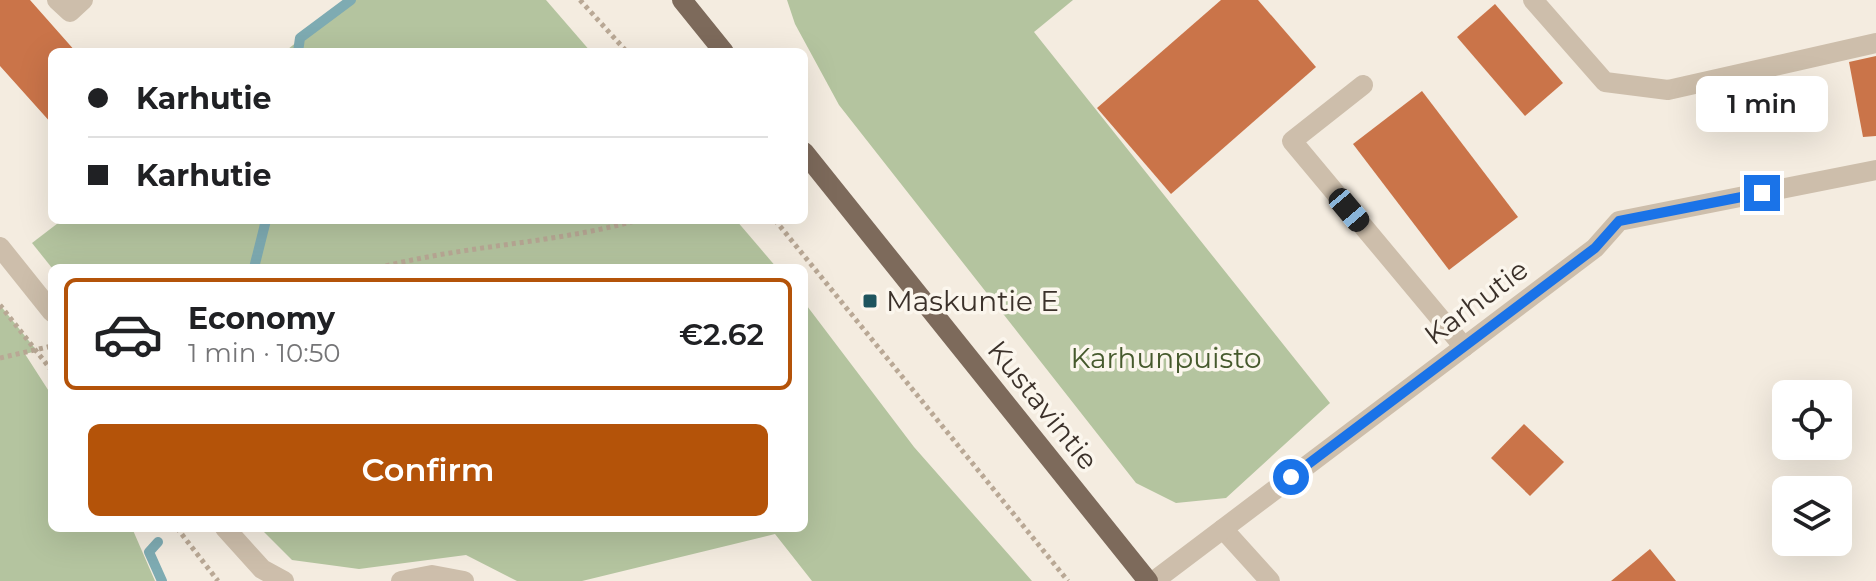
<!DOCTYPE html>
<html lang="en">
<head>
<meta charset="utf-8">
<style>
  :root { --surface:#fff; --page:#f2f2f2; --text:#202124; --muted:#757577; --line:#e0e0e0; --accent:#b45309 }
  body { margin:0; font-family:Montserrat,sans-serif; background:var(--page); color:var(--text); height:100vh; display:flex; flex-direction:column; font-size:30px; white-space:nowrap }
  * { box-sizing:border-box; margin:0 }
  p { font-size:26px; color:var(--muted) }
  .icon { flex:none; width:44px; height:44px; fill:none; stroke:currentColor; stroke-width:2; stroke-linecap:round; stroke-linejoin:round }
  .map { position:relative; flex:1; overflow:hidden }
  .side { position:absolute; left:48px; top:264px; width:760px; height:268px; display:flex; flex-direction:column; background:var(--surface); border-radius:12px; box-shadow:0 8px 32px #0002 }
  .side>* { flex:none }
  .top-card { position:absolute; left:48px; top:48px; width:760px; height:176px; border-radius:12px; box-shadow:0 8px 32px #0002; display:grid; align-content:center; height:176px; padding:0 40px; background:var(--surface) }
  .controls { position:absolute; left:1772px; top:380px; display:grid; gap:16px }
  .controls a { display:grid; place-items:center; width:80px; height:80px; border-radius:12px; background:var(--surface); box-shadow:0 8px 32px #0002; font-size:40px }
  .end { position:absolute; width:36px; height:36px; margin:-18px; border:10px solid #1a73e8; background:#fff; box-shadow:0 0 0 4px #fff }
  .from { border-radius:50% }
  .bubble { position:absolute; height:56px; border-radius:12px; background:var(--surface); box-shadow:0 8px 32px #0002; font-size:26px; font-weight:600; line-height:56px; text-align:center }
  .car { position:absolute; width:24px; height:48px; margin:-24px -12px; border-radius:10px; box-shadow:0 0 6px 2px #0007; background:linear-gradient(#222 24%,#8ab4d8 0 40%,#222 0 76%,#8ab4d8 0 86%,#222 0) }
  .top-card b { display:flex; align-items:center; gap:28px; height:76px; font-size:30px }
  .top-card b+b { border-top:2px solid var(--line) }
  .top-card i { width:20px; height:20px; background:var(--text) }
  ul { padding:14px 0 0; list-style:none }
  li { display:flex; align-items:center; gap:24px; height:112px; margin:0 16px 12px; padding:0 24px; border:4px solid transparent; border-radius:12px }
  li div { flex:1 }
  li b { display:block; font-size:30px }
  li em { font-style:normal; font-weight:600 }
  li.on { border-color:var(--accent) }
  li>.icon { width:72px; height:72px; stroke-width:1.5 }
  .cta { display:flex; gap:16px; margin-top:auto; padding:16px 40px }
  .cta a { flex:1; height:92px; border-radius:12px; background:var(--accent); color:#fff; font-size:32px; font-weight:600; line-height:92px; text-align:center }
  .map>svg:first-child { display:block }
  .green { fill:#b4c49f }
  .lines { fill:none; stroke-linecap:round; stroke-linejoin:round }
  .stream { stroke:#7eabb2; stroke-width:10 }
  .building { fill:#ca7449 }
  .path { stroke:#b9a895; stroke-width:5; stroke-dasharray:4 4; stroke-linecap:butt }
  .minor { stroke:#cdbeab; stroke-width:20 }
  .major { stroke:#7d6a5b; stroke-width:20 }
  .route { stroke:#1a73e8; stroke-width:10 }
  .poi-dot { fill:#1e545e; stroke:#fbf6ed; stroke-width:3 }
  .labels { text-anchor:middle; stroke-width:7; stroke-linejoin:round; paint-order:stroke }
  .poi-label { font-size:28px; fill:#3b312a; stroke:#fbf6ed; text-anchor:start }
  .street-label { font-size:28px; fill:#3b312a; stroke:#fbf6ed }
  .park-label { font-size:28px; fill:#465a2d; stroke:#fbf6ed }
</style>
</head>
<body>
<div class="map">
<svg width="1876" height="581" viewBox="0 0 1876 581">
  <rect width="100%" height="100%" fill="#f4ece0"/>
  <!-- green -->
  <g class="green">
    <polygon points="352,0 546,0 591,52 284,52"/>
    <polygon points="787,0 1073,0 1034,32 1330,403 1226,498 1176,503 1136,483 839,105 795,24"/>
    <polygon points="62,220 736,220 777,268 52,268 32,243"/>
    <polygon points="804,302 914,447 1032,581 812,581 775,534 582,581 517,581 466,555 359,569 292,560 260,528 804,528"/>
    <polygon points="0,305 37,351 25,354 52,396 52,528 132,528 155,581 0,581"/>
  </g>
  <g class="lines">
    <!-- stream -->
    <g class="stream">
      <polyline points="298,52 300,38 351,0"/>
      <polyline points="254,268 266,220"/>
      <polyline points="158,542 149,552 162,581"/>
    </g>
  </g>
  <!-- building -->
  <g class="building">
    <polygon points="0,0 30,0 76,52 52,52 52,124 0,66"/>
    <polygon points="1221,0 1258,0 1316,67 1171,194 1097,108"/>
    <polygon points="1495,4 1563,83 1525,116 1457,37"/>
    <polygon points="1876,56 1876,136 1863,137 1849,62"/>
    <polygon points="1422,91 1518,217 1449,270 1353,144"/>
    <polygon points="1524,424 1564,462 1530,496 1491,458"/>
    <polygon points="1650,549 1676,581 1611,581"/>
  </g>
  <g class="lines">
    <!-- path -->
    <g class="path">
      <polyline points="580,0 627,52"/>
      <polyline points="775,220 1068,581"/>
      <path d="M378,268C464,245 553,244 638,220"/>
      <polyline points="0,305 52,371"/>
      <polyline points="0,358 52,346"/>
      <polyline points="177,528 218,581"/>
    </g>
    <!-- minor -->
    <g class="minor">
      <polyline points="57,0 70,12 83,0"/>
      <polyline points="1533,0 1605,82 1668,90 1876,43"/>
      <polyline points="1363,85 1292,141 1464,347"/>
      <polyline points="0,247 52,312"/>
      <polyline points="225,528 262,569 284,581"/>
      <polyline points="1223,529 1270,581"/>
      <polyline points="401,581 432,575 464,581"/>
      <polyline points="1154,581 1595,248 1619,221 1876,170"/>
    </g>
    <!-- major -->
    <g class="major">
      <polyline points="682,0 724,52"/>
      <polyline points="804,152 1148,581"/>
    </g>
  </g>
  <g class="lines">
    <!-- route -->
    <polyline class="route" points="1291,477 1595,248 1619,221 1762,193"/>
  </g>
  <!-- markers -->
  <rect class="poi-dot" x="862" y="293" width="16" height="16" rx="4"/>
  <g class="labels">
    <!-- poi labels -->
    <g class="poi-label">
      <text x="886" y="311">Maskuntie E</text>
    </g>
    <!-- street labels -->
    <g class="street-label">
      <text transform="translate(1476 302) rotate(-37)" y="10">Karhutie</text>
      <text transform="translate(1043 405) rotate(51)" y="10">Kustavintie</text>
    </g>
    <!-- park labels -->
    <g class="park-label">
      <text x="1166" y="368">Karhunpuisto</text>
    </g>
  </g>
</svg>
<div class="controls">
<a><svg class="icon" aria-label="locate" viewBox="0 0 24 24"><circle cx="12" cy="12" r="6"/><path d="M12 2v4M12 18v4M2 12h4M18 12h4"/></svg></a>
<a><svg class="icon" aria-label="layers" viewBox="0 0 24 24"><path d="M12 4l9 5-9 5-9-5zM3 14l9 5 9-5"/></svg></a>
</div>
<i class="end from" style="left:1291px;top:477px"></i>
<i class="end" style="left:1762px;top:193px"></i>
<div class="bubble" style="left:1696px;top:76px;width:132px">1 min</div>
<i class="car" style="left:1349px;top:210px;rotate:140deg"></i>
<div class="top-card">
<b><i class="from"></i>Karhutie</b>
<b><i></i>Karhutie</b>
</div>
<section class="side">
<ul>
<li class="on"><svg class="icon" aria-label="car" viewBox="0 0 24 24"><path d="M5 17H2v-5l4-1 3-4h7l3 4 3 1v5h-3M9 17h6M6 11h13"/><circle cx="7" cy="17" r="2"/><circle cx="17" cy="17" r="2"/></svg><div><b>Economy</b><p>1 min · 10:50</p></div><em>€2.62</em></li>
</ul>
<div class="cta"><a>Confirm</a></div>
</section>
</div>
</body>
</html>
